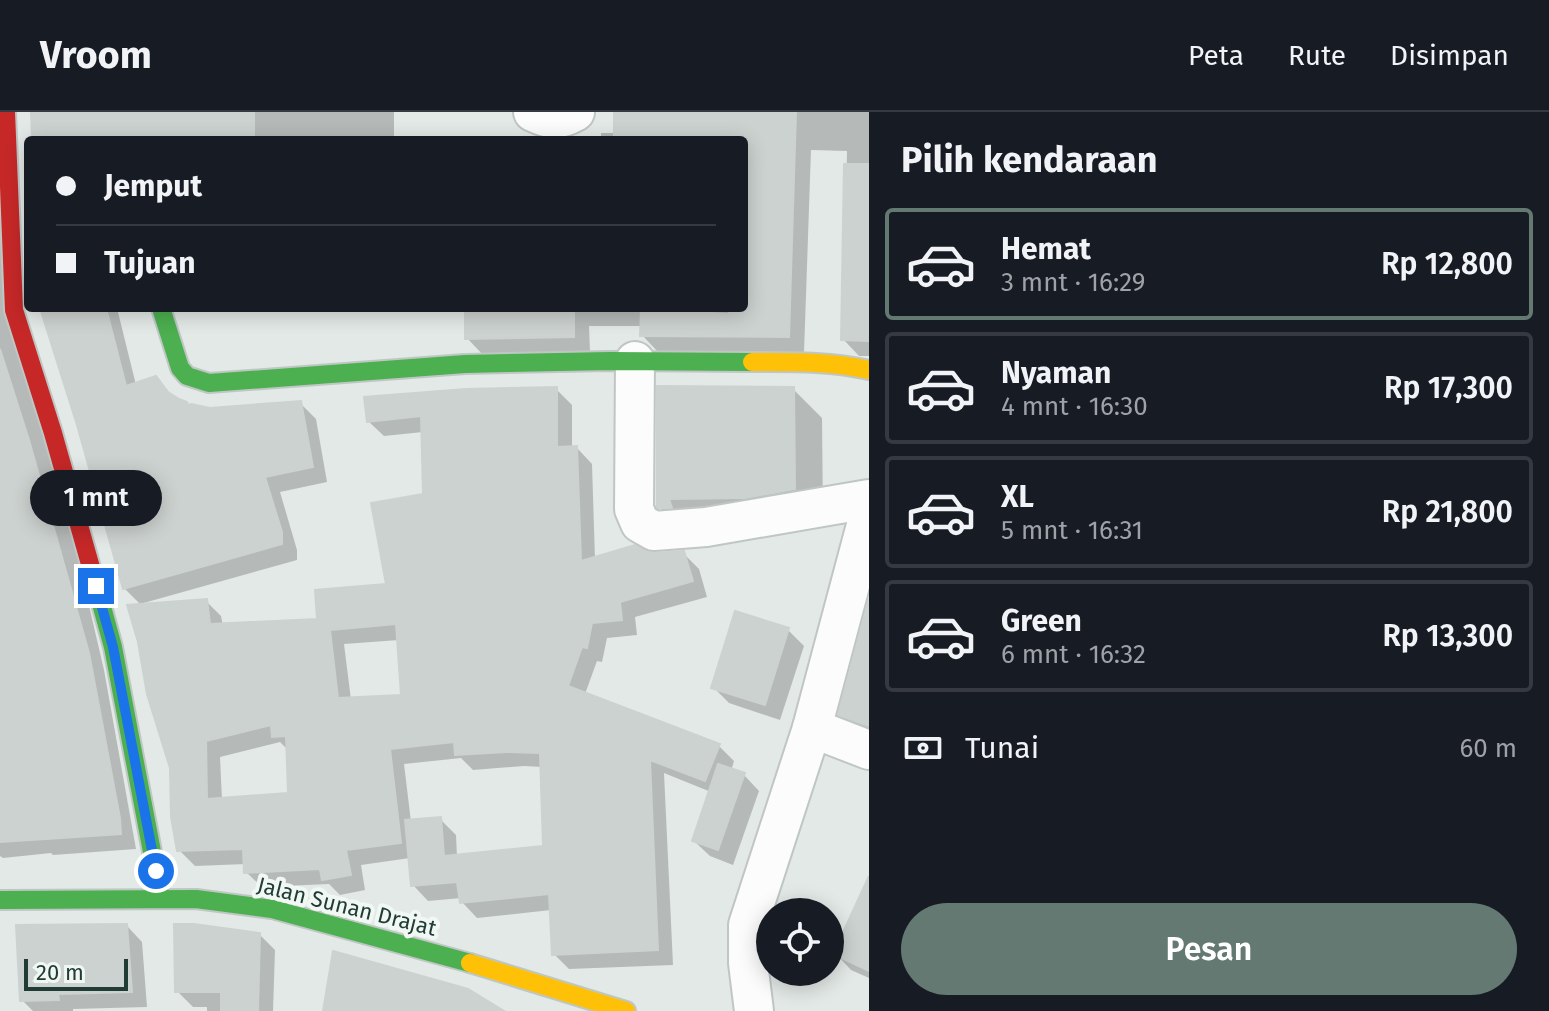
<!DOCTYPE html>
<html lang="id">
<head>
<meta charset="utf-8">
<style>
  :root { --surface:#171b24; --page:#20242c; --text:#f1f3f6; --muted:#9ea1a6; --line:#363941; --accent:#657973 }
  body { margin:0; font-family:"Fira Sans",sans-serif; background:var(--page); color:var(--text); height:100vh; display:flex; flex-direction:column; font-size:30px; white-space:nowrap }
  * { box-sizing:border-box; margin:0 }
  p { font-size:26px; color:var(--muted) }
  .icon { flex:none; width:44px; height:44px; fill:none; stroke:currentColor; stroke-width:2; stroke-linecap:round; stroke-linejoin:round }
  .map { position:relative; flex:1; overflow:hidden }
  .details { display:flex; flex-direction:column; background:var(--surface); width:680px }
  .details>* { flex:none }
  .banner { position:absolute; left:24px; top:24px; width:724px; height:176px; border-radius:8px; box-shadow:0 4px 20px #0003; display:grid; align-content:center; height:176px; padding:0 32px; background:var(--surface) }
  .controls { position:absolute; left:756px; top:786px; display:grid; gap:16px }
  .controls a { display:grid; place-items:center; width:88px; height:88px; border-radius:50%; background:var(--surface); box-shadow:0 4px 20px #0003; font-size:40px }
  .scale { position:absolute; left:24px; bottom:20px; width:104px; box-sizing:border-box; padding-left:8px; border:4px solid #213c35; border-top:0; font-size:22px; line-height:28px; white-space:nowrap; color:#213c35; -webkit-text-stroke:6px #f1f8f4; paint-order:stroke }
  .end { position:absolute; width:36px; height:36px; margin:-18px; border:10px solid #1a73e8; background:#fff; box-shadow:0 0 0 4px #fff }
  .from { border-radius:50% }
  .bubble { position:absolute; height:56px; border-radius:28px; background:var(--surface); box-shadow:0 4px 20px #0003; font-size:26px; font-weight:600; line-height:56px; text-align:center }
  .banner b { display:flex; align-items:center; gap:28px; height:76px; font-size:30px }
  .banner b+b { border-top:2px solid var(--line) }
  .banner i { width:20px; height:20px; background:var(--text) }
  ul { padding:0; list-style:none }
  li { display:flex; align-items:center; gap:24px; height:112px; margin:0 16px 12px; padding:0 16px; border:4px solid var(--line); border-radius:8px }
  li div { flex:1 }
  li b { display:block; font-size:30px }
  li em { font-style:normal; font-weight:600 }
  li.selected { border-color:var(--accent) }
  li>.icon { width:72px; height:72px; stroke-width:1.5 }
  h2 { padding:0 32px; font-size:36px; line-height:96px }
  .pay { display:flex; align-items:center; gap:20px; height:88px; padding:0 32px; font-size:30px }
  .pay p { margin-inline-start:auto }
  .button { display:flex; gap:16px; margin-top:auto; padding:16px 32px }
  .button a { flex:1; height:92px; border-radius:48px; background:var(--accent); color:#fff; font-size:32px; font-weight:600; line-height:92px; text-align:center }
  header { display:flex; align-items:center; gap:48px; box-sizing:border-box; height:112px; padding:0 40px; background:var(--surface); border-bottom:2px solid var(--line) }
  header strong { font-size:38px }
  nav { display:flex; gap:44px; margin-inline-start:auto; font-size:28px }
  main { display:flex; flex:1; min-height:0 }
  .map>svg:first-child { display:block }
  .shadow { fill:#0003; fill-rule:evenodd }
  .building { fill:#ccd2cf; stroke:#ccd2cf; stroke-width:2; fill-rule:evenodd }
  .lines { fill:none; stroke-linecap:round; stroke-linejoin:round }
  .street-casing { stroke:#c0c6c3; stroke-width:42 }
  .fast-casing { stroke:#bfc7c4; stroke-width:22 }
  .slow-casing { stroke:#bfc7c4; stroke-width:22 }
  .jam-casing { stroke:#bfc7c4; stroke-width:22 }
  .street { stroke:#fbfcfb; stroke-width:38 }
  .fast { stroke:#4caf50; stroke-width:18 }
  .slow { stroke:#ffc107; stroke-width:18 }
  .jam { stroke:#c62828; stroke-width:18 }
  .route { stroke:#1a73e8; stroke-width:10 }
  .labels { text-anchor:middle; stroke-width:8; stroke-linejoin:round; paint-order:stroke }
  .street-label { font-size:22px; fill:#213c35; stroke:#f1f8f4 }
</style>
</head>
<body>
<header>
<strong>Vroom</strong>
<nav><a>Peta</a><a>Rute</a><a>Disimpan</a></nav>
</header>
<main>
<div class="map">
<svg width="869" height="899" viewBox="0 0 869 899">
  <rect width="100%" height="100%" fill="#e3e9e6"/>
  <!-- shadow -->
  <g class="shadow">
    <polygon points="33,0 394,0 394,28 337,28 337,25 283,28 34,28"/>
    <polygon points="616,0 869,0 869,244 859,244 843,227 847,39 811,38 804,241 658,240 642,223 642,214 589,214 590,240 483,243 467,226 466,196 744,196 744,28 601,28 601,21 616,21"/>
    <polygon points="464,26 522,28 464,28"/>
    <polygon points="0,111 104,558 136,737 53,743 51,741 3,746 0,744"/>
    <polygon points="42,196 117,196 136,273 156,266 176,288 189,295 210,298 300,291 316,307 327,370 280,380 297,438 297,448 140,492 124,476 79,313"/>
    <path d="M556,277L572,293V337L577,336L592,352L595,447L683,441L699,457L707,485L635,505L637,523L607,526L602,550L597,549L585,582L719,634L734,649L731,659L744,663L759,679L733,753L710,744L694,729L711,680L664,661L673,853L569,857L554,842L551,798L477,806L462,790L461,786L428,789L413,773L410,746L361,753L365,778L340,783L329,772L262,775L246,760V752L195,754L179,738L206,489L221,504L223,514L319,509L388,474L425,383L423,320L384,324L368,309ZM399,528L403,585L351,588L344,532ZM280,630L288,638L290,683L222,688L220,645ZM461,646L473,658L524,654L543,655L545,736L457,745L456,723L440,707L411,710L404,652Z"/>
    <polygon points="793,277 822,306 823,406 688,423 659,395"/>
    <polygon points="788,518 804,534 780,608 729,591 713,575"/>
    <polygon points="869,522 869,623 856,618 841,602"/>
    <polygon points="869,784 869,866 851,858 836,842"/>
    <polygon points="127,814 142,830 147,895 73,897 73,899 33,899 22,888"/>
    <polygon points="259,822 275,838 273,899 207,899 207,895 193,895 177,879"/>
  </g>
  <!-- building -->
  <g class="building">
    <polygon points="31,0 254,0 254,28 32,28"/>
    <polygon points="614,0 796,0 789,225 640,224 641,197 729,202 729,196 744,196 744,28 614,28"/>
    <polygon points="844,52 869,52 869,229 841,228"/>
    <polygon points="40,196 106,196 126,274 156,264 168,280 179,287 187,290 188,293 191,292 210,296 301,289 313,355 265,365 282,420 282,432 123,477 77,313"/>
    <polygon points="465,196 574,196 574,225 465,227"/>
    <polygon points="0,237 29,328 89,541 120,706 121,722 0,730"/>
    <polygon points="657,274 794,275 795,377 745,386 669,387 672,396 657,396"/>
    <path d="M557,275V335L577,334L581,449L635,433L644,438L655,441L684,439L693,469L620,490L622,508L592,511L587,536L582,535L568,574L720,632L705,669L650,648L658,838L552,843L549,782L460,791L457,770L411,774L405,708L441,705L444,744L543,734L540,641L507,640L455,643L454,630L390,637L401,731L346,738L351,763L322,768L320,757L244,761L243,737L177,739L171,705L170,656L147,582L138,530L127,493L207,487L210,512L317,507L315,478L386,472L371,391L423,382L421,304L367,310L364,285L466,277ZM396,512L401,583L338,586L330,518ZM271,613L272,625L286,624L288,681L207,687L206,629Z"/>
    <polygon points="869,487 869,614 838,603"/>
    <polygon points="735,499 789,516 765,593 711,576"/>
    <polygon points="718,652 745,661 718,738 692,729"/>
    <polygon points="869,764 869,859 833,842"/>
    <polygon points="127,812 132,880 58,882 59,888 20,889 16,813"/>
    <polygon points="174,812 194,812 260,821 258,899 221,899 221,880 175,880"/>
    <polygon points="333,839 468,877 504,899 323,899"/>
  </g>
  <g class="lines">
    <!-- street casing -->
    <g class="street-casing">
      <g id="street">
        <path d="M533,0C550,8 557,10 575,0"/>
        <polyline points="635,249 634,397 640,411 654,419 706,415 869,387"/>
        <polyline points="812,616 869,638"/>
        <polyline points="754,899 748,851 748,813 812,616 869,402"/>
      </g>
    </g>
    <!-- fast casing -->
    <g class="fast-casing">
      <g id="fast">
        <polyline points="161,196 180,256 187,264 209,271 465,252 610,249 752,250"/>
        <polyline points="99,484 113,535 161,787"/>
        <polyline points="0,788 196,787 272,797 470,851"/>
      </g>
    </g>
    <!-- slow casing -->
    <g class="slow-casing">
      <g id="slow">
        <path d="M752,250C791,250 831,249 869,258"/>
        <polyline points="470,851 626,899"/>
      </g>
    </g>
    <!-- jam casing -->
    <g class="jam-casing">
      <polyline id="jam" points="6,0 14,198 53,321 99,484"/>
    </g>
    <!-- street -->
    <use href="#street" class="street"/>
    <!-- fast -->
    <use href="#fast" class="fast"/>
    <!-- slow -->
    <use href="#slow" class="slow"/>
    <!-- jam -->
    <use href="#jam" class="jam"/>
  </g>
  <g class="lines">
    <!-- route -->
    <polyline class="route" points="96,474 113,535 156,759"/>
  </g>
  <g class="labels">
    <!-- street labels -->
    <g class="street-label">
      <text transform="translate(347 794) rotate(14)" y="8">Jalan Sunan Drajat</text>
    </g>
  </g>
</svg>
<div class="controls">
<a><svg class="icon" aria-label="locate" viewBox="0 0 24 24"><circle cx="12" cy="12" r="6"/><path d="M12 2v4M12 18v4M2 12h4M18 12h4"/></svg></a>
</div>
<div class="scale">20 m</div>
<i class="end from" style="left:156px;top:759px"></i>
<i class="end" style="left:96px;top:474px"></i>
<div class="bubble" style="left:30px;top:358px;width:132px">1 mnt</div>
<div class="banner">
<b><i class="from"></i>Jemput</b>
<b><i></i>Tujuan</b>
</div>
</div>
<section class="details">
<h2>Pilih kendaraan</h2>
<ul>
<li class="selected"><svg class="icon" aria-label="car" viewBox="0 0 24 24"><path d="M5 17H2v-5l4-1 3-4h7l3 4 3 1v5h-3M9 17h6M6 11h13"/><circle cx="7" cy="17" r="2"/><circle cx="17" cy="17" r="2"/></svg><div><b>Hemat</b><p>3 mnt · 16:29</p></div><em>Rp 12,800</em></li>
<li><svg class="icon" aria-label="car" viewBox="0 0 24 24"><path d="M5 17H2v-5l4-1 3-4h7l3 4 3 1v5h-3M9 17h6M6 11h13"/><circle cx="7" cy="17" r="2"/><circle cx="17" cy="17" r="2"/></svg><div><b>Nyaman</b><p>4 mnt · 16:30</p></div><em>Rp 17,300</em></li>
<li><svg class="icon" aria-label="car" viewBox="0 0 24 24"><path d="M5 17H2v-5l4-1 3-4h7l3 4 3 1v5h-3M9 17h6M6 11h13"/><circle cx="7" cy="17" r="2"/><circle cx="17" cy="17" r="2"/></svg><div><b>XL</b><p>5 mnt · 16:31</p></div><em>Rp 21,800</em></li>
<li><svg class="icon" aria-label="car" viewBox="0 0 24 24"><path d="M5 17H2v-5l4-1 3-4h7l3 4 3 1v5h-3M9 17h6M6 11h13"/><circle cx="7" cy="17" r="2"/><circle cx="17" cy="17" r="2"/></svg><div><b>Green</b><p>6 mnt · 16:32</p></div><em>Rp 13,300</em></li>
</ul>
<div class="pay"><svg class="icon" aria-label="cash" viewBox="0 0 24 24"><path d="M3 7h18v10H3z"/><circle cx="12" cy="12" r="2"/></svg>Tunai<p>60 m</p></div>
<div class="button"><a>Pesan</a></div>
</section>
</main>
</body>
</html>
